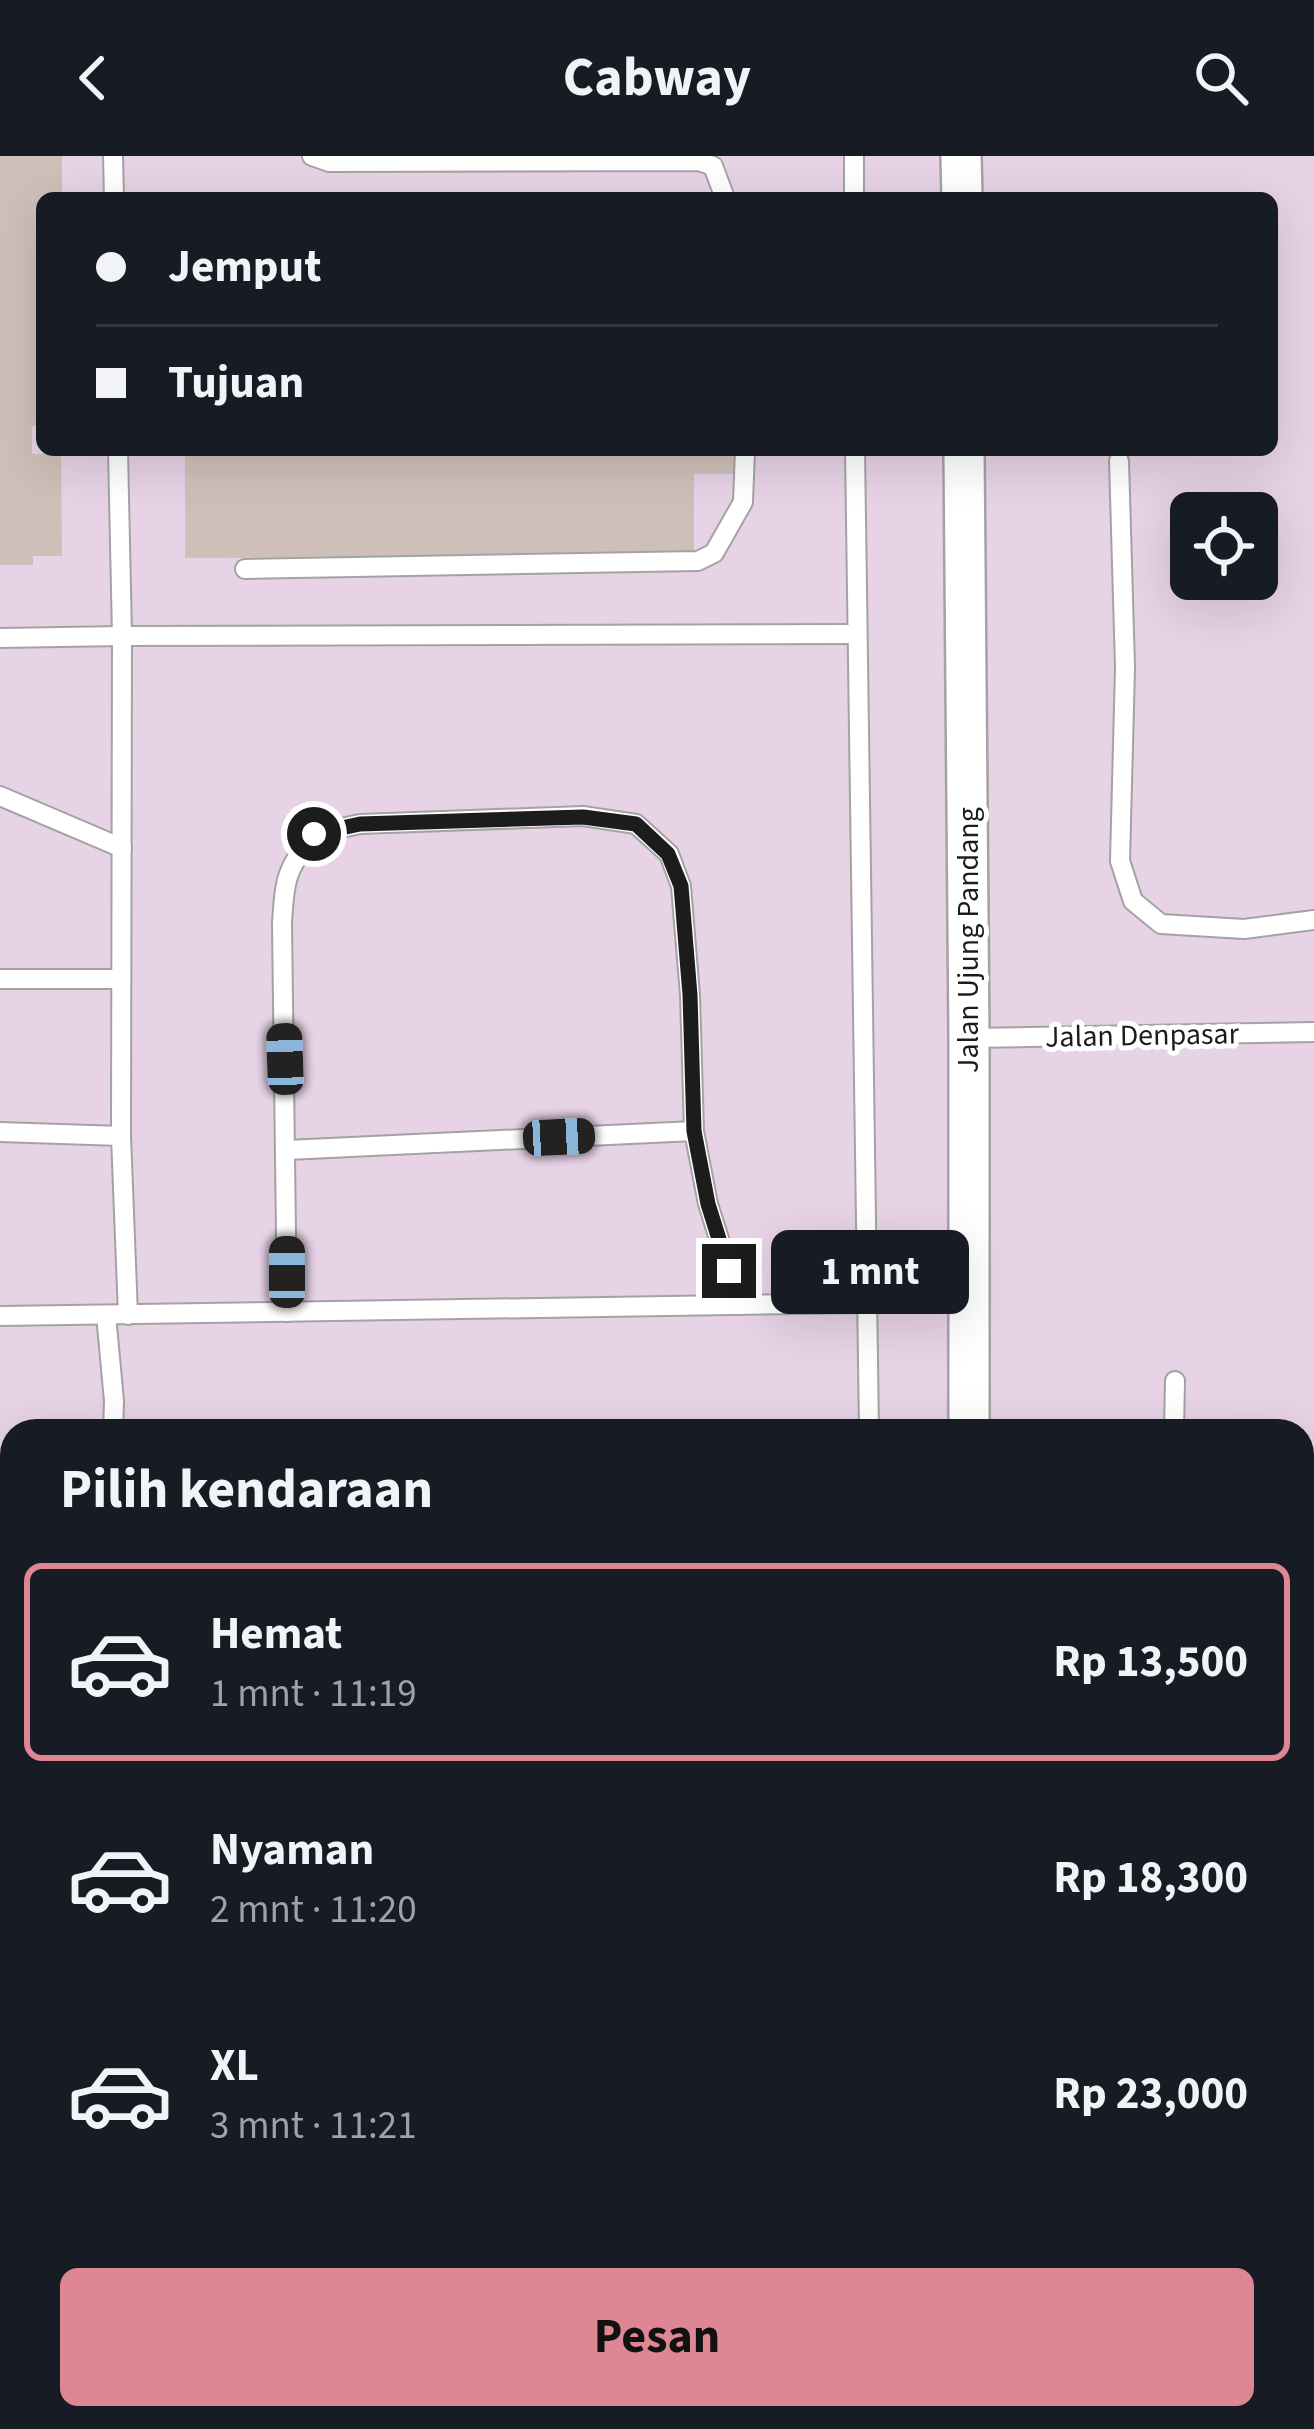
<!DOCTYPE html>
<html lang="id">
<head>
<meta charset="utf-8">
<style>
  :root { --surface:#171b24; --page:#242831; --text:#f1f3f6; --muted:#9ea1a6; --line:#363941; --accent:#de8693 }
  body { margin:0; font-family:"Source Sans 3",sans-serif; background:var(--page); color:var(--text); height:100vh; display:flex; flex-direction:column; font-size:45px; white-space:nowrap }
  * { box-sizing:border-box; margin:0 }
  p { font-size:39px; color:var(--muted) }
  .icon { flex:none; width:66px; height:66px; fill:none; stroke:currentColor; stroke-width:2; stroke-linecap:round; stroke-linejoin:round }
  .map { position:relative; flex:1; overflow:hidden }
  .drawer { position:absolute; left:0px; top:1263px; width:1314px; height:1011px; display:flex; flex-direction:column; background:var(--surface); border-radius:36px 36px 0 0; box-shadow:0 12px 48px #0002 }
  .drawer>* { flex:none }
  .hud { position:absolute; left:36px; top:36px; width:1242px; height:264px; border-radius:18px; box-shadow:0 12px 48px #0002; display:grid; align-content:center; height:264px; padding:0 60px; background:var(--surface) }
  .controls { position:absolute; left:1170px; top:336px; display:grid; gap:24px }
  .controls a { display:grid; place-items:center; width:108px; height:108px; border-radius:18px; background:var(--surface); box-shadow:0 12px 48px #0002; font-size:60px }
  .end { position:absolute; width:54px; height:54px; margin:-27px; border:15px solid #1c1c1c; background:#fff; box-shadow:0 0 0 6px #fff }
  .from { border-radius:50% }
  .bubble { position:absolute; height:84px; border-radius:18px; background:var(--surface); box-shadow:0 12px 48px #0002; font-size:39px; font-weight:700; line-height:84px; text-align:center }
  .car { position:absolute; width:36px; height:72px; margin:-36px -18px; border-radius:15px; box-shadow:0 0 9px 3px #0007; background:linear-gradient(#222 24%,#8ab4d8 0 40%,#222 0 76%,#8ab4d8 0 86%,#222 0) }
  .hud b { display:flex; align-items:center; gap:42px; height:114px; font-size:45px }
  .hud b+b { border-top:3px solid var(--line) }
  .hud i { width:30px; height:30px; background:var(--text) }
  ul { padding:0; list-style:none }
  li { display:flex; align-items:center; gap:36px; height:198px; margin:0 24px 18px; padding:0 36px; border:6px solid transparent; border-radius:18px }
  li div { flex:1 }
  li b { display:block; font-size:45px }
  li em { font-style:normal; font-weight:700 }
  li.current { border-color:var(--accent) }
  li>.icon { width:108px; height:108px; stroke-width:1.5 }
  h2 { padding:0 60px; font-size:54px; line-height:144px }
  .action { display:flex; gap:24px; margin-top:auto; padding:24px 60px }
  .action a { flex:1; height:138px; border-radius:18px; background:var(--accent); color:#111; font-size:48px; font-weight:700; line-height:138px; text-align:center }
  header { display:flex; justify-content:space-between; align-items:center; height:156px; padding:0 60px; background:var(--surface); font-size:54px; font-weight:700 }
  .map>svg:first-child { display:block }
  .industrial { fill:#e7d2e6; fill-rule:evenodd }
  .building { fill:#cec0b9 }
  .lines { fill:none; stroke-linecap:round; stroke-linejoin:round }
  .service-casing { stroke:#a3a3a3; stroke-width:22 }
  .minor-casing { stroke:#a3a3a3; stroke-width:44 }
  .service { stroke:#fff; stroke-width:18 }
  .minor { stroke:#fff; stroke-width:39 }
  .route { stroke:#1c1c1c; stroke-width:15 }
  .labels { text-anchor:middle; stroke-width:10; stroke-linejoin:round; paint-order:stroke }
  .street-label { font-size:30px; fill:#1c1c1c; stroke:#fff }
</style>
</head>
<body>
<header><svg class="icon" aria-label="back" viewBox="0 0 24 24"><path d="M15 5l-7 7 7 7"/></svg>Cabway<svg class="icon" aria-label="search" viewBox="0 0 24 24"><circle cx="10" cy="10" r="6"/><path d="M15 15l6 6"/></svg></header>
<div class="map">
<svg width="1314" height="2273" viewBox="0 0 1314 2273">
  <rect width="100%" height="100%" fill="#eee8e0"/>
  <!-- industrial -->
  <path class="industrial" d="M0,0H1314V2273H0ZM42,42H1272V294H42ZM1191,357H1257V423H1191ZM12,1275H1302V2262H12Z"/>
  <!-- building -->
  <g class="building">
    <polygon points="0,0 62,0 62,42 42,42 42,270 32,270 32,298 61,297 62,400 33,400 33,409 0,409"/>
    <polygon points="185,294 740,294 740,318 694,318 694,400 185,402"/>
  </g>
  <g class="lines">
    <!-- service casing -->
    <g class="service-casing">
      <g id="service">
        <polyline points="113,0 114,42"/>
        <polyline points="312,0 329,6 699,5 713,10 725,42"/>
        <polyline points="854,0 854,42"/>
        <polyline points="118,294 122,480 121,980 128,1159"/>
        <polyline points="855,294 869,1275"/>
        <polyline points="1119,305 1125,511 1120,705 1133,745 1161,768 1244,773 1314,764"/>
        <polyline points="245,413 698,405 714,397 743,346 745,294"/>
        <polyline points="0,482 122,480 856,478"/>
        <polyline points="0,640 122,692"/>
        <polyline points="0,823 121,823"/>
        <polyline points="969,882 1314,876"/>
        <polyline points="0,976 121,980"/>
        <polyline points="287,994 694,975"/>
        <path d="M287,1156L282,767C285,721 286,714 314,678L360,668L583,660L636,668L669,698L681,730L690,839L694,975L708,1048L740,1149"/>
        <polyline points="106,1159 114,1245 113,1275"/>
        <polyline points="0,1160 869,1147"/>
        <polyline points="1174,1275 1175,1225"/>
        <polyline points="0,1440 12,1438"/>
        <polyline points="1302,1748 1314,1750"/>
        <polyline points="0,1837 12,1836"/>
        <polyline points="1302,1918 1314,1918"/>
        <polyline points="0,1956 12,1952"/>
        <polyline points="1302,2020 1314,2020"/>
        <polyline points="0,2173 12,2159"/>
        <polyline points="334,2262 345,2268 366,2273"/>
        <polyline points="722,2262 722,2273"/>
        <polyline points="882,2262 882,2273"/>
        <polyline points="500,2273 636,2262"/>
        <polyline points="1152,2273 1152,2262"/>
      </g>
    </g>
    <!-- minor casing -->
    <g class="minor-casing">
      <g id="minor">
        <polyline points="961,0 962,42"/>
        <polyline points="964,294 969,882 969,1275"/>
        <polyline points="974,2262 974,2273"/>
      </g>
    </g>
    <!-- service -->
    <use href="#service" class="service"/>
    <!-- minor -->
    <use href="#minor" class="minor"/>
  </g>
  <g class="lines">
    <!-- route -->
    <polyline class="route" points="314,678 360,668 583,661 636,668 668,698 681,730 690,839 694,975 708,1048 729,1115"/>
  </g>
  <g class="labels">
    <!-- street labels -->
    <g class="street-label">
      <text transform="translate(968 784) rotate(-90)" y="10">Jalan Ujung Pandang</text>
      <text transform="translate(1142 879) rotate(-1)" y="10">Jalan Denpasar</text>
    </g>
  </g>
</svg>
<div class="controls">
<a><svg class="icon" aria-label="locate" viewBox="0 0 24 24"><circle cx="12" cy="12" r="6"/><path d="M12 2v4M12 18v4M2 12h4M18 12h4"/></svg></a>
</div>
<i class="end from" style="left:314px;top:678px"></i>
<i class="end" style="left:729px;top:1115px"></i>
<div class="bubble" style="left:771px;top:1074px;width:198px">1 mnt</div>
<i class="car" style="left:285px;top:903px;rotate:358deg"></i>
<i class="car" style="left:559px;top:981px;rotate:87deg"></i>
<i class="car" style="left:287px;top:1116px;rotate:0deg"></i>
<div class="hud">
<b><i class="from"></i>Jemput</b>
<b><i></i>Tujuan</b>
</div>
<section class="drawer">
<h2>Pilih kendaraan</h2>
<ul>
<li class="current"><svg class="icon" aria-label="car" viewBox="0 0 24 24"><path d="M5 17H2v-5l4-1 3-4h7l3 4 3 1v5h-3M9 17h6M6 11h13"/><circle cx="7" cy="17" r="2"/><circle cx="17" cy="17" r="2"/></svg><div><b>Hemat</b><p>1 mnt · 11:19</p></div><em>Rp 13,500</em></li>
<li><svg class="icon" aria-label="car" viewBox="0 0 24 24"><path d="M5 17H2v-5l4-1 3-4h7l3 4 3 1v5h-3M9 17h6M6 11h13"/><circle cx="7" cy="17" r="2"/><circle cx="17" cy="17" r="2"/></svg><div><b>Nyaman</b><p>2 mnt · 11:20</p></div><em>Rp 18,300</em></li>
<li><svg class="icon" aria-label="car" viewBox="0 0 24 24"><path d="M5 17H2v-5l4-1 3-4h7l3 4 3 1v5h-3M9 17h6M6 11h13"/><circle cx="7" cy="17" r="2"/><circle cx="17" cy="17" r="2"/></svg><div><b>XL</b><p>3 mnt · 11:21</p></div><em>Rp 23,000</em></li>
</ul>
<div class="action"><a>Pesan</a></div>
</section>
</div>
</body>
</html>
